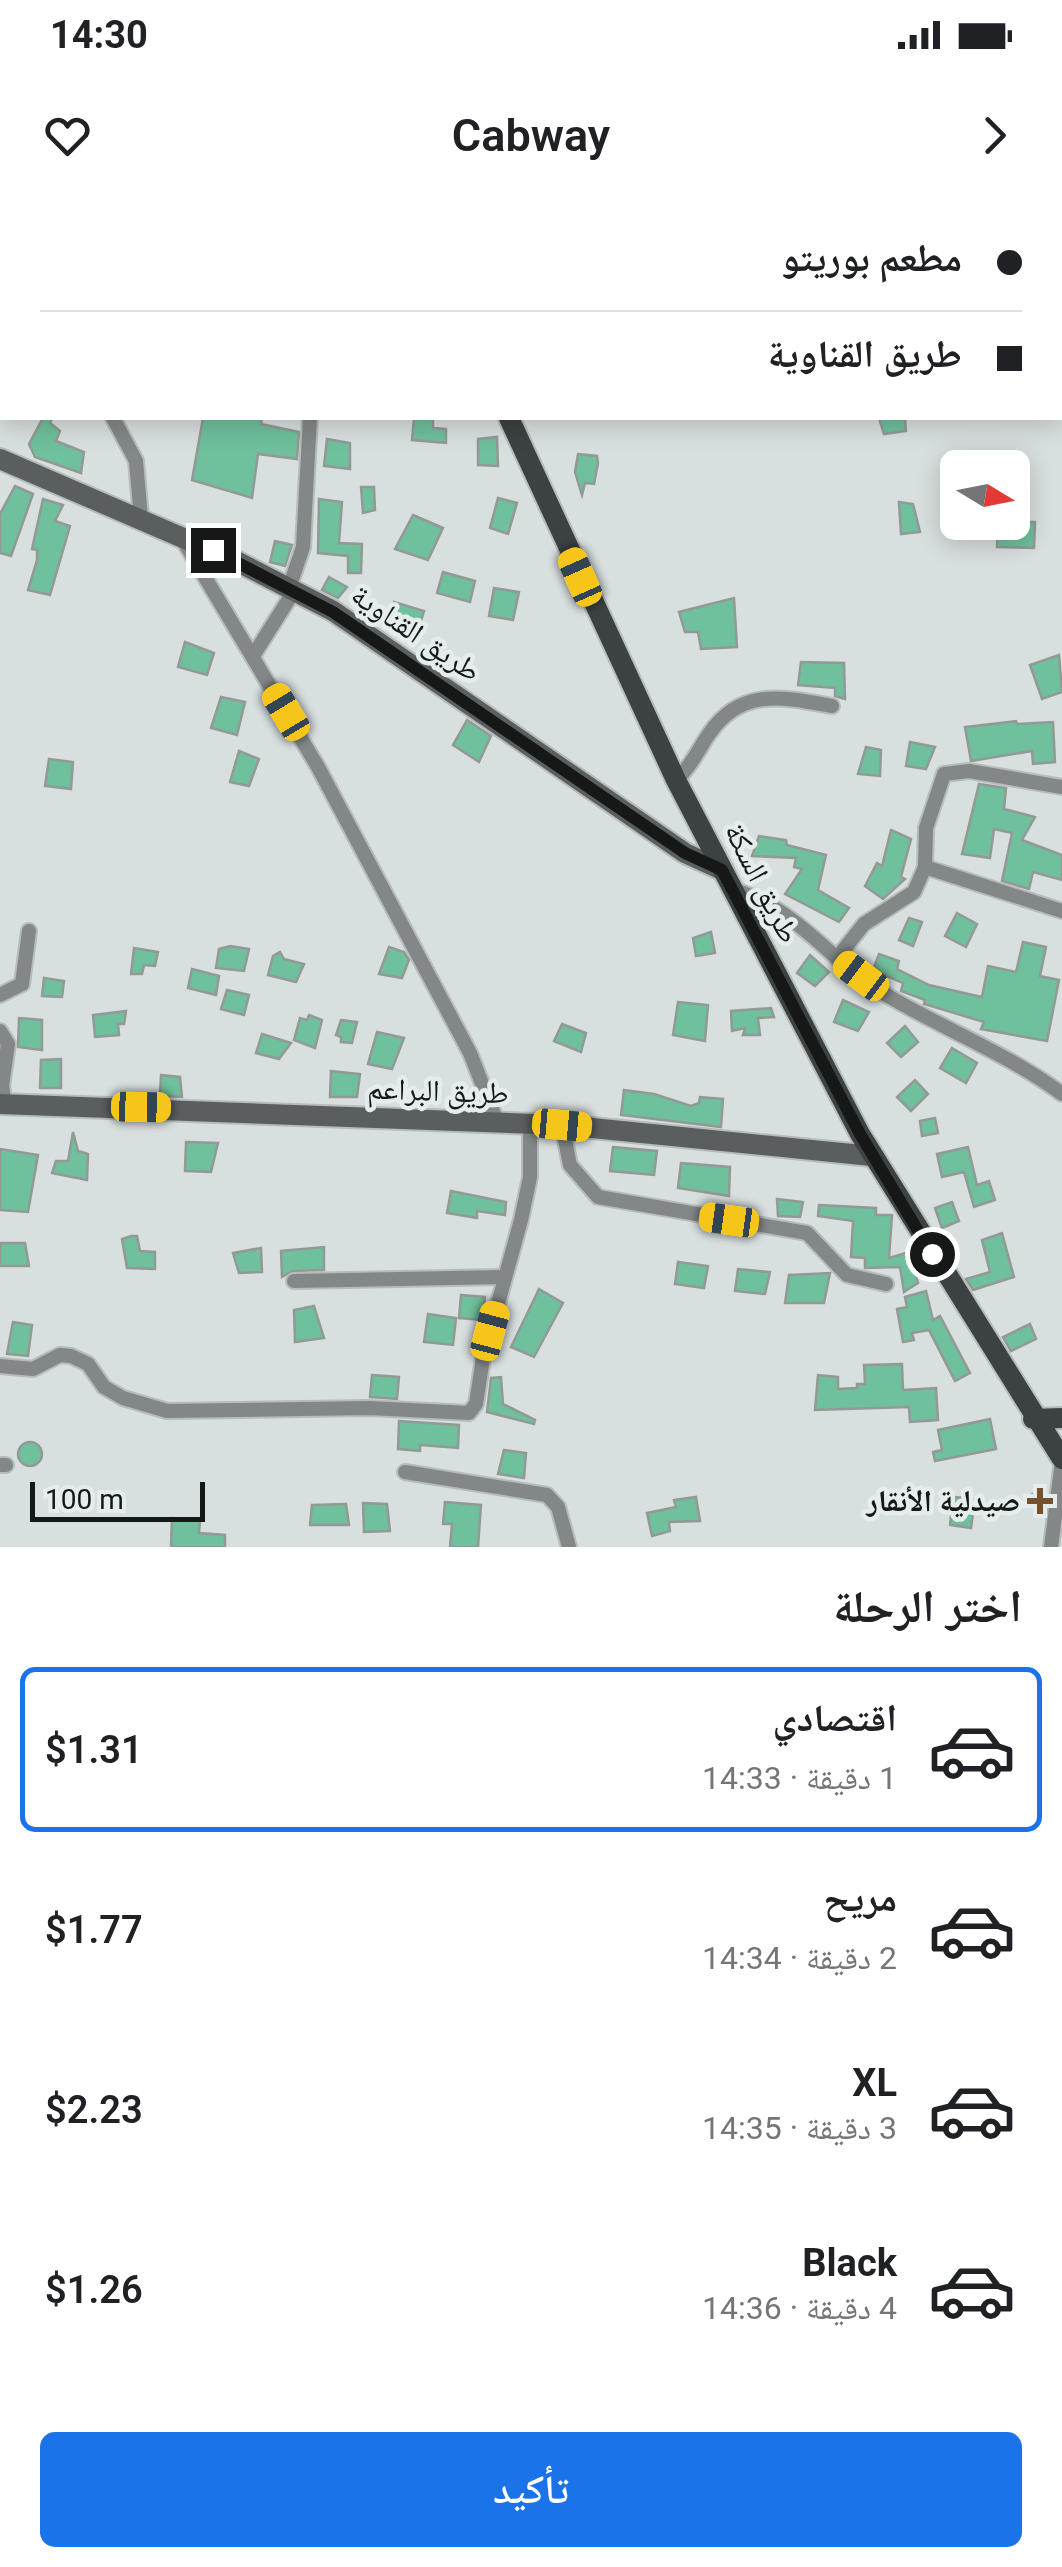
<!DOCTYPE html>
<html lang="ar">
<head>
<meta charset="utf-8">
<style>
  :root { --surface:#fff; --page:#f2f2f2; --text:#202124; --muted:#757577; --line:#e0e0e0; --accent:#1a73e8 }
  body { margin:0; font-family:Roboto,"Noto Naskh Arabic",sans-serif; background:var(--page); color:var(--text); direction:rtl; height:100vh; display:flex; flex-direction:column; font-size:38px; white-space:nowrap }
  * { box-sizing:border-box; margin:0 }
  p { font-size:32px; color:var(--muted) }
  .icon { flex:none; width:55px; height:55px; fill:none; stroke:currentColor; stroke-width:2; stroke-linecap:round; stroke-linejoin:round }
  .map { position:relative; height:1347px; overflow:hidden; direction:ltr }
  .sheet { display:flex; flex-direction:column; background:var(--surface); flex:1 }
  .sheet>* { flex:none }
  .top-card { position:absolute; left:0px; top:0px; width:1062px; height:220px; box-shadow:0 5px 25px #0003; direction:rtl; display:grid; align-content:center; height:220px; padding:0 40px; background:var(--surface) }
  .needle { width:65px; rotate:100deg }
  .buttons { position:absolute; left:940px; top:250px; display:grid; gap:20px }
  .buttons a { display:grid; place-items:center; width:90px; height:90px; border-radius:15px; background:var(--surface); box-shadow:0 5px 25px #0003; font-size:50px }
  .scale { position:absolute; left:30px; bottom:25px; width:175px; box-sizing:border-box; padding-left:10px; border:5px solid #151817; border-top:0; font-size:28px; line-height:35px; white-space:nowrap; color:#151817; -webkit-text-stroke:8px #e5edec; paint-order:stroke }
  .end { position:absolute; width:45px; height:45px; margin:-22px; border:12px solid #151817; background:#fff; box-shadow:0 0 0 5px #fff }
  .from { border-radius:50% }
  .car { position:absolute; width:30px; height:60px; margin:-30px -15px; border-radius:12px; box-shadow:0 0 8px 2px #0007; background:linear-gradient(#f5c518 24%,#345 0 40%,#f5c518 0 76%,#345 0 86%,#f5c518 0) }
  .top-card b { display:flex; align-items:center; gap:35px; height:95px; font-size:38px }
  .top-card b+b { border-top:2px solid var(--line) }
  .top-card i { width:25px; height:25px; background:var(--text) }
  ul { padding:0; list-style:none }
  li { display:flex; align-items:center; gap:30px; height:165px; margin:0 20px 15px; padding:0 20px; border:5px solid transparent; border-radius:15px }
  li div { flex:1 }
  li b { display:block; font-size:38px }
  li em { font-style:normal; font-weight:600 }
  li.selected { border-color:var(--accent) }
  li>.icon { width:90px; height:90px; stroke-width:1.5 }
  h2 { padding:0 40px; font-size:45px; line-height:120px }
  .cta { display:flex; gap:20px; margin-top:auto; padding:20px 40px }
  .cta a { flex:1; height:115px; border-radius:15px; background:var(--accent); color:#fff; font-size:40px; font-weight:600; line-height:115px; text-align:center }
  .status { display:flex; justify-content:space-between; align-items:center; height:70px; padding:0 50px; background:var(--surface); direction:ltr }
  .status svg { height:28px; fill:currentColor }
  header { display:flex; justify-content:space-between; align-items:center; height:130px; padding:0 40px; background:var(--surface); font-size:45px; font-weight:600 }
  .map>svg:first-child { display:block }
  .building { fill:#6fc09c; stroke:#939996; stroke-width:2.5 }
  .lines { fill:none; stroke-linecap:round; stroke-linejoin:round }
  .street-casing { stroke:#b5bcbb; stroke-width:18 }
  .secondary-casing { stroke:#b5bcbb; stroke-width:24 }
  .primary-casing { stroke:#b5bcbb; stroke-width:24 }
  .street { stroke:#848788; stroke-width:14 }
  .secondary { stroke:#5a5e5f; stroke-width:20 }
  .primary { stroke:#3c4243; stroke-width:20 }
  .route { stroke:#151817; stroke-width:12 }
  .poi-dot { fill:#76512c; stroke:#e5edec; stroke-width:4 }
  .labels { text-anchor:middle; stroke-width:9; stroke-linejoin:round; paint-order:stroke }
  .street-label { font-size:30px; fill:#151817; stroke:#e5edec }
  .poi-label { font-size:30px; font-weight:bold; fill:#151817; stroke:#e5edec; text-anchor:end }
</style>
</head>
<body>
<div class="status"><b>14:30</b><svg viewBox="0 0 49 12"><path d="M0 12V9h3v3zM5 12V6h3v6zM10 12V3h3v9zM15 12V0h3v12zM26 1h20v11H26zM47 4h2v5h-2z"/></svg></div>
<header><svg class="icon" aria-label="forward" viewBox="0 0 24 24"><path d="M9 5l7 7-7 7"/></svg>Cabway<svg class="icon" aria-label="heart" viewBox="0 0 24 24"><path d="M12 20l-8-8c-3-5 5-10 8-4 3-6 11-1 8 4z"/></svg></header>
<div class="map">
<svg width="1062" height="1347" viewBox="0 0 1062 1347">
  <rect width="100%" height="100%" fill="#d8e0df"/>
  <!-- building -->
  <g class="building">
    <polygon points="43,218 52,218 50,223 60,231 56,241 84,252 81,273 35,257 29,244"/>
    <polygon points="203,218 262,218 261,224 299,232 297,259 258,254 252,298 192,280"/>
    <polygon points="414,218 433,219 433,228 446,229 446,243 412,240"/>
    <polygon points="879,218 905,218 906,231 884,234"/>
    <polygon points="497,237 498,266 478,265 478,239"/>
    <polygon points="327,239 350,243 350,269 324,266"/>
    <polygon points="578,254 597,256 598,263 594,284 585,283 582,295 575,272"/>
    <polygon points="15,286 33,294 11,356 0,353 0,314"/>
    <polygon points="361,287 374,287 375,310 363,313"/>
    <polygon points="498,298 517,303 508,334 490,328"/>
    <polygon points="43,299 63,305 55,321 70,326 50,395 28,390 37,360 37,350 32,349"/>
    <polygon points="319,299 342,302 339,343 362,344 361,373 348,373 348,356 318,353"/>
    <polygon points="899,302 913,304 920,332 901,334"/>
    <polygon points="413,315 443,328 428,360 395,349"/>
    <polygon points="998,322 1035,322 1034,348 997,347"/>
    <polygon points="275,341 292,345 285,366 270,362"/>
    <polygon points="443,372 475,381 470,402 437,393"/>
    <polygon points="329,377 347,387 338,398 322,390"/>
    <polygon points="494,388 519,392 513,420 489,416"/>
    <polygon points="734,398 737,447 701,449 698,432 685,432 679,412"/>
    <polygon points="394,402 424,411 417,434 387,425"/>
    <polygon points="185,442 214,453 207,475 178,467"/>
    <polygon points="1059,455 1062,492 1042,499 1030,465"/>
    <polygon points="801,462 844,463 845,499 835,496 835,488 798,485"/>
    <polygon points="221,497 245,502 237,535 211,528"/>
    <polygon points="467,520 491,536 479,562 453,545"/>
    <polygon points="1016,521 1017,524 1053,522 1055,562 1033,564 1032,551 971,561 965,527"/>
    <polygon points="910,542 935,547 926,569 906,566"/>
    <polygon points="866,547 881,550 880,576 858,574"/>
    <polygon points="239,551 259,559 249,586 230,582"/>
    <polygon points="49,559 73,562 71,589 45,586"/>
    <polygon points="979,584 1006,588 1004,609 1035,617 1022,640 1062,655 1062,680 1033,672 1029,689 1002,681 1012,633 994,629 990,658 962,654"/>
    <polygon points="891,630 911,639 901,677 905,679 883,699 865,686 877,663 882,666"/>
    <polygon points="759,636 786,640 787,645 826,655 818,690 849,708 839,722 785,694 802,669 794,667 796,658 752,656"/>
    <polygon points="957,713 977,724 966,747 945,736"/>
    <polygon points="909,718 922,722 913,746 899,740"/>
    <polygon points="711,732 715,753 696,756 693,738"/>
    <polygon points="1023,742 1046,747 1040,776 1059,780 1047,841 981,829 984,822 924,804 925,800 901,791 903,783 873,770 879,754 899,761 897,769 929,785 982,797 988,766 1016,772"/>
    <polygon points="230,746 249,749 244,771 216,768 219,749"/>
    <polygon points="389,747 404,752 409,760 402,778 379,774"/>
    <polygon points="134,748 158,752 155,766 144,765 142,774 131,774"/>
    <polygon points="280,752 284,759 304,764 296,782 268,775 273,756"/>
    <polygon points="810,755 829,772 815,786 797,773"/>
    <polygon points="192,769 219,776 216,795 188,788"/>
    <polygon points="44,778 64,781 62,797 42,796"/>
    <polygon points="227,790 249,795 244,815 221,809"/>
    <polygon points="843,800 869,812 858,831 834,822"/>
    <polygon points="678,802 708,805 705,841 673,835"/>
    <polygon points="771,808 774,817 758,818 760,835 743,835 745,828 732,831 731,811"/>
    <polygon points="126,811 124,824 118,824 119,835 95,837 93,815"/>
    <polygon points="309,815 322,820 315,848 294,840 300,818 307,820"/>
    <polygon points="19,818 42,820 42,850 18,847"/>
    <polygon points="341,820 357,822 352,843 341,842 341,837 336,835"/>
    <polygon points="562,824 586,833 581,852 554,841"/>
    <polygon points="905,826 918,842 901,857 887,843"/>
    <polygon points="377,832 404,838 392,869 368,864"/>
    <polygon points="262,834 291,843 279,859 256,853"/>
    <polygon points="952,848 977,863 966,883 940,868"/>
    <polygon points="61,859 61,888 40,888 41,860"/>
    <polygon points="331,871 360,874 357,897 330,897"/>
    <polygon points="161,875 180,877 182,897 160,896"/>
    <polygon points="915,880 928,894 911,911 897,897"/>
    <polygon points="624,890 654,894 691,906 699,903 700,897 723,899 721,927 621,915"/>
    <polygon points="935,918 938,933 922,936 920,921"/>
    <polygon points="73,932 78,951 88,954 87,980 52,973 56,961 68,961"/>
    <polygon points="186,942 218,943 211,972 185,971"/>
    <polygon points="613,947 657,951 654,975 610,971"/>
    <polygon points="968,947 977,985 989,981 995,1000 974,1007 964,972 942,977 937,954"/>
    <polygon points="0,949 38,955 28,1012 0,1010"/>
    <polygon points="681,963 730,967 729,996 678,988"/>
    <polygon points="451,991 506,1002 505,1015 477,1011 477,1018 447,1013"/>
    <polygon points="777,999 803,1002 800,1017 778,1016"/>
    <polygon points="952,1002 959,1021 942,1028 935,1008"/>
    <polygon points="819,1005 876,1008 876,1015 892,1015 889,1058 909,1052 918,1083 904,1092 900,1067 865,1068 865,1058 851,1057 853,1021 818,1016"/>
    <polygon points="1002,1033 1014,1077 973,1090 966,1079 990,1072 982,1040"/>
    <polygon points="131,1036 137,1036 140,1051 155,1052 155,1069 127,1068 122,1039"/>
    <polygon points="0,1043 25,1043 29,1066 0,1066"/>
    <polygon points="324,1047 324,1070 293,1071 282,1077 281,1051"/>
    <polygon points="261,1048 262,1072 239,1073 233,1053"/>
    <polygon points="678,1062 708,1066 704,1088 675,1084"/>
    <polygon points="738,1069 770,1072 765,1094 735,1091"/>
    <polygon points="830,1073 824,1103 785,1103 789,1075"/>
    <polygon points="539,1089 563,1103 534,1157 511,1147"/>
    <polygon points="926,1091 933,1120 940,1116 970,1173 955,1181 929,1130 912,1133 914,1140 903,1142 897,1109 907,1107 905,1097"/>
    <polygon points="461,1095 485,1097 482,1120 459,1118"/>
    <polygon points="314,1106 324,1138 295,1142 294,1110"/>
    <polygon points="428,1114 456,1118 453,1145 424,1142"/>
    <polygon points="13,1122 32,1125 28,1156 7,1154"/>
    <polygon points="1030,1124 1036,1139 1011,1151 1003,1137"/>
    <polygon points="902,1164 903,1190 936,1188 938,1220 910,1222 909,1207 815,1210 818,1175 838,1177 838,1189 857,1188 857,1184 865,1184 864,1165"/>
    <polygon points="372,1175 399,1177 397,1199 370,1197"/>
    <polygon points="501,1177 503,1204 535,1220 534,1224 487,1212 491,1178"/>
    <polygon points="990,1219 996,1249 935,1261 933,1252 942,1250 938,1230"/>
    <polygon points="399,1221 459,1225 458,1248 420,1245 420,1251 398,1249"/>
    <circle cx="30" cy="1254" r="12"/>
    <polygon points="504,1250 526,1253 524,1278 498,1274"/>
    <polygon points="1042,1289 1045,1309 1039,1312 1031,1295"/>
    <polygon points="696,1297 700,1321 669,1322 670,1331 652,1336 647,1313 676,1307 674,1300"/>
    <polygon points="953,1297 975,1299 971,1328 950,1325"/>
    <polygon points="445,1302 481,1305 478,1347 450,1347 452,1324 443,1324"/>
    <polygon points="363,1303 387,1304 390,1331 364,1332"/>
    <polygon points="346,1304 349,1325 310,1325 312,1305"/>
    <polygon points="172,1318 200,1320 199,1333 225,1335 225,1347 171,1347"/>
  </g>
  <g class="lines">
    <!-- street casing -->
    <g class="street-casing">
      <g id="street">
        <polyline points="218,2 303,0"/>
        <polyline points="315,2 315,0"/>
        <polyline points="587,2 587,0"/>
        <polyline points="782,2 784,0"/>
        <polyline points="820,2 820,0"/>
        <polyline points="0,31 2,35"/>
        <polyline points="113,218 136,261 141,318"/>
        <polyline points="181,337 318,567 470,853 498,924"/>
        <polyline points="289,388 303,347 310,218"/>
        <polyline points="253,456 294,391"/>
        <path d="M676,580C691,567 698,550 709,534C741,487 783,497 832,506"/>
        <polyline points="925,667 926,628 944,574 969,571 1062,587"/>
        <path d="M731,689C799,708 829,762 888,796C946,830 1008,854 1062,894"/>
        <polyline points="837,758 864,724 914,692 925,667 1062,711"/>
        <polyline points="0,795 22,784 29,731"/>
        <polyline points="0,831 8,844 2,886 5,904"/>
        <polyline points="562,925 570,965 598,997 807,1033 847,1075 886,1084"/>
        <polyline points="294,1081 504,1077"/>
        <polyline points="0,1166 33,1169 60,1155 71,1156 88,1164 104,1187 123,1198 167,1211 369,1208 469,1213 476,1204 483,1158 521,1020 530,977 530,925"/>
        <polyline points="0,1265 6,1265"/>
        <polyline points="405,1272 547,1295 558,1307 569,1347"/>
        <polyline points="1051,1347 1062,1261"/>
      </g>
    </g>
    <!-- secondary casing -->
    <g class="secondary-casing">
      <g id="secondary">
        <polyline points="0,259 234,360 333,411 685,653 722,670"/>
        <polyline points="0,904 562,925 872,956"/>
      </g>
    </g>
    <!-- primary casing -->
    <g class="primary-casing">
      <g id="primary">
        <polyline points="418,0 419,2"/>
        <polyline points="509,218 676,580 860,934 1062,1259"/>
        <polyline points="1033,1219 1062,1218"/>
      </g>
    </g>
    <!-- street -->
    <use href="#street" class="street"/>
    <!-- secondary -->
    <use href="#secondary" class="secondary"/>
    <!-- primary -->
    <use href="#primary" class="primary"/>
  </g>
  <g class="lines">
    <!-- route -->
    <polyline class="route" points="213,350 333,412 685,653 722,670 860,934 932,1054"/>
  </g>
  <!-- markers -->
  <path class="poi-dot" d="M1035 1286h10v10h10v10h-10v10h-10v-10h-10v-10h10z"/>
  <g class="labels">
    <!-- street labels -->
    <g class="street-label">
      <text transform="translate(416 433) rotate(34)" y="10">طريق القناوية</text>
      <text transform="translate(762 683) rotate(63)" y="10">طريق السكة</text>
      <text transform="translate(438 891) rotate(2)" y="10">طريق البراعم</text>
    </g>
    <!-- poi labels -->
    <g class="poi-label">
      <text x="1020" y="1311">صيدلية الأنقار</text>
    </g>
  </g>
</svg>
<div class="buttons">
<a><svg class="needle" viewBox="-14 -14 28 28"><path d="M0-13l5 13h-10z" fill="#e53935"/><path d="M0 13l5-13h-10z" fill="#757577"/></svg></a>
</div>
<div class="scale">100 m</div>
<i class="end from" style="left:932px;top:1054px"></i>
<i class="end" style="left:213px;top:350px"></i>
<i class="car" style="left:580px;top:377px;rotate:336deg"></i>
<i class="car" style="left:286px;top:512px;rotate:329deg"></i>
<i class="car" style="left:861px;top:776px;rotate:307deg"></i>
<i class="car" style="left:141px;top:907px;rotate:91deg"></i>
<i class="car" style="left:562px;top:925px;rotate:95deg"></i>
<i class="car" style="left:729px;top:1020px;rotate:278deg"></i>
<i class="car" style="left:490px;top:1131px;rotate:15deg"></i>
<div class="top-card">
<b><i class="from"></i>مطعم بوريتو</b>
<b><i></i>طريق القناوية</b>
</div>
</div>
<section class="sheet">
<h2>اختر الرحلة</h2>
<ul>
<li class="selected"><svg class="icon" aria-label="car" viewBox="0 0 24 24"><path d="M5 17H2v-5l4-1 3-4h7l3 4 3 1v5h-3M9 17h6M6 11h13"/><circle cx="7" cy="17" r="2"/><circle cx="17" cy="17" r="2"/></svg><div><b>اقتصادي</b><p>1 دقيقة · 14:33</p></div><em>$1.31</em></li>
<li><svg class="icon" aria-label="car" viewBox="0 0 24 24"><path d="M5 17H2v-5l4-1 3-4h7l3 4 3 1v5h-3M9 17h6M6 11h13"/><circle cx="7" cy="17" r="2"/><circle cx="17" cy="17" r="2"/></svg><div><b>مريح</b><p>2 دقيقة · 14:34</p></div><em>$1.77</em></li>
<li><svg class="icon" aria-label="car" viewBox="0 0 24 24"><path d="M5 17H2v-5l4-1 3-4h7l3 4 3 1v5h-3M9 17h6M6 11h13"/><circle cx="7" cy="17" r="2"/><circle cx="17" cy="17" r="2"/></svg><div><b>XL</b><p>3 دقيقة · 14:35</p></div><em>$2.23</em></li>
<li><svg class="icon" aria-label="car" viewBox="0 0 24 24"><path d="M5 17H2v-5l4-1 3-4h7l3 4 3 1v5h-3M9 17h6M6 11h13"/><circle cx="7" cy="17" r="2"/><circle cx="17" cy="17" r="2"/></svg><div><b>Black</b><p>4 دقيقة · 14:36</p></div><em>$1.26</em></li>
</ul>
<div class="cta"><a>تأكيد</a></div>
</section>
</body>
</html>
